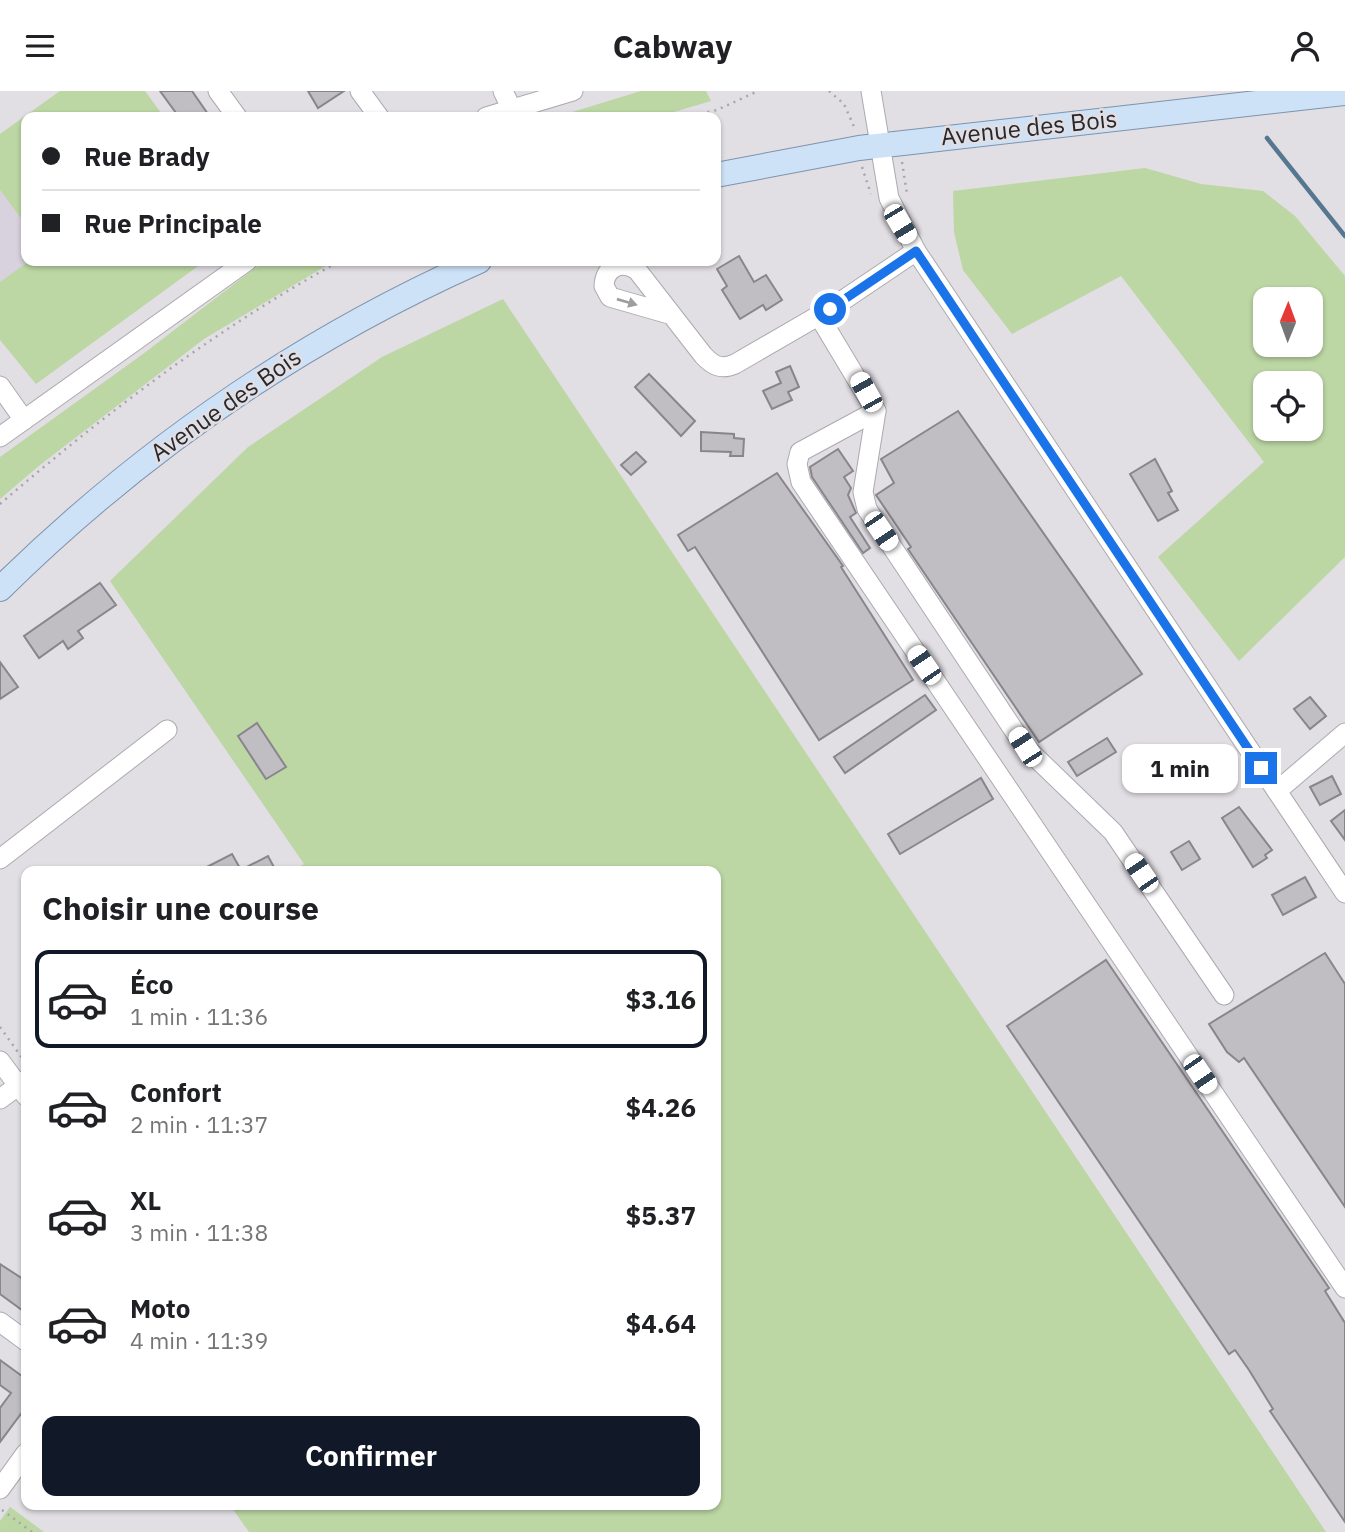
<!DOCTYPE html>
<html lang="fr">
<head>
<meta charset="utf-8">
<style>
  :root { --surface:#fff; --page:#f6f6f6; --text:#202124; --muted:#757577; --line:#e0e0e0; --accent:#111827 }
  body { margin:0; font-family:"IBM Plex Sans",sans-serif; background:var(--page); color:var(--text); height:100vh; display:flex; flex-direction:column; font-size:26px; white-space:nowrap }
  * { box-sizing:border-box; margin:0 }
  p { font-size:23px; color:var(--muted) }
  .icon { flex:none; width:38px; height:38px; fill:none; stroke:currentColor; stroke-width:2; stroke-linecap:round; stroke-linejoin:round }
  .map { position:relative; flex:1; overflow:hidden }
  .side { position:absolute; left:21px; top:775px; width:700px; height:644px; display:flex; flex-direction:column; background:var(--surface); border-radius:14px; box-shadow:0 2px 5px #0004 }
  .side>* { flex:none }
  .top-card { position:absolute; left:21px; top:21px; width:700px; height:154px; border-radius:14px; box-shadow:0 2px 5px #0004; display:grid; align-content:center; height:154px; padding:0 21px; background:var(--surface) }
  .needle { width:46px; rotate:1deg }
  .fabs { position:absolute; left:1253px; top:196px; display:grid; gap:14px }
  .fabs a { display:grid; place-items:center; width:70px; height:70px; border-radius:14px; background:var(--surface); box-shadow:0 2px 5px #0004; font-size:35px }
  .end { position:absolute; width:32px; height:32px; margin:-16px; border:9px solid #1a73e8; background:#fff; box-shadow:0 0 0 4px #fff }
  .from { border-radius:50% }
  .bubble { position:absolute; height:49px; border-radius:14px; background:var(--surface); box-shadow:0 2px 5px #0004; font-size:23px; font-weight:800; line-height:49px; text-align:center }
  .car { position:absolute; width:21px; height:42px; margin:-21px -10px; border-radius:9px; box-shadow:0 0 5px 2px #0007; background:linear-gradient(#fff 24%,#345 0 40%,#fff 0 76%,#345 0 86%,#fff 0) }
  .top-card b { display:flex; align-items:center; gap:24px; height:66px; font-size:26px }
  .top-card b+b { border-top:2px solid var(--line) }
  .top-card i { width:18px; height:18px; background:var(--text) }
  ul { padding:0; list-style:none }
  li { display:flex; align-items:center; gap:21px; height:98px; margin:0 14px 10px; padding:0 7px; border:4px solid transparent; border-radius:14px }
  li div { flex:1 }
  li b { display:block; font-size:26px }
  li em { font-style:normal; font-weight:800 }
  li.active { border-color:var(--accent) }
  li>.icon { width:63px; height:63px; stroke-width:1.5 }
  h2 { padding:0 21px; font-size:32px; line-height:84px }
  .cta { display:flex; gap:14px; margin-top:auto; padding:14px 21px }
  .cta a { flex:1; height:80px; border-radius:14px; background:var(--accent); color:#fff; font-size:28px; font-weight:800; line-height:80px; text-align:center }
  header { display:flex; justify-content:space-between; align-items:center; height:91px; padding:0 21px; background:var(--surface); font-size:32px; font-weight:800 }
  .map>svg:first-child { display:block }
  .built { fill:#d7d2de }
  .green { fill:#bcd6a4; fill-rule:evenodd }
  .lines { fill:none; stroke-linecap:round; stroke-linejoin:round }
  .stream { stroke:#567790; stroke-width:4.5 }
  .building { fill:#c0bec3; stroke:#88868c; stroke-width:2 }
  .minor-casing { stroke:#acaaaf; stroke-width:21 }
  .major-casing { stroke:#7e93ac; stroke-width:26 }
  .path { stroke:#a9a6ab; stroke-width:2.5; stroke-dasharray:2 5; stroke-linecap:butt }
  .minor { stroke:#fff; stroke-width:19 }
  .major { stroke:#cde1f7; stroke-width:24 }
  .oneway { fill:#9e9e9f }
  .route { stroke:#1a73e8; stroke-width:9 }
  .labels { text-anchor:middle; stroke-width:5; stroke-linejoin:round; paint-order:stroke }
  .street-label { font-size:24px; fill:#282729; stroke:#e1dee4 }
</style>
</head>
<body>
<header><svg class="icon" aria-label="menu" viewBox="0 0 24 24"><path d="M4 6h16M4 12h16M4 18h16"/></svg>Cabway<svg class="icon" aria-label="person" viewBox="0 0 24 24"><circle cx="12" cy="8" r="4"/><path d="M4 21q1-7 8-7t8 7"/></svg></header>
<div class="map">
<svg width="1345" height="1441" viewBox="0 0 1345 1441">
  <rect width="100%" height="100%" fill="#e1dee4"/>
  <!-- built -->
  <polygon class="built" points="0,99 26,134 26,170 29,170 0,191"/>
  <!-- green -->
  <g class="green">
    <polygon points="60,0 145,0 164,26 26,26 26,134 0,99 0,43"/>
    <polygon points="641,0 706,0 711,10 657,26 556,26"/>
    <path d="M1145,77L1201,93L1263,100L1295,125L1345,185V466L1239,570L1158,466L1264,371L1121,185L1012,243L963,179L954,141L953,100ZM1265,208H1311V254H1265ZM1311,292V338H1265V292Z"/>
    <polygon points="29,170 205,170 36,293 0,249 0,191"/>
    <polygon points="264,170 334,170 204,248 40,374 0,408 0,366 143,263"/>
    <polygon points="503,208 1326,1441 249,1441 230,1414 716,1414 716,780 291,780 304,773 110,490 248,356 382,266"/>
    <polygon points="10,1416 44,1441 0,1441 0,1430"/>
  </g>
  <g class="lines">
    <!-- stream -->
    <polyline class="stream" points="1267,47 1345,145"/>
  </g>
  <!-- building -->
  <g class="building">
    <polygon points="160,0 192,0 210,26 179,26"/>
    <polygon points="308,0 344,0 318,17"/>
    <polygon points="739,165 754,191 766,184 782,209 766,219 763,214 740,228 722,199 727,195 717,178"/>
    <polygon points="790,275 799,296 788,301 792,309 772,318 763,300 781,292 776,281"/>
    <polygon points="649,283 695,330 681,345 635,296"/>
    <polygon points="958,320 1142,583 1039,651 908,458 911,456 876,404 894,392 881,368"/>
    <polygon points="701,341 734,343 734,347 744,348 743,365 730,365 731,361 701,360"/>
    <polygon points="838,358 853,380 844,386 851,397 848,404 856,422 850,426 870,457 863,462 812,386 810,376"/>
    <polygon points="636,361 646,371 631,384 621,374"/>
    <polygon points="1155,368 1172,400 1168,402 1178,419 1158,430 1130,383"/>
    <polygon points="777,382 843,475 841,476 913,589 819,649 695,456 688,460 678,444"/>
    <polygon points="100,492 116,514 78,540 83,547 68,558 63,550 39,567 24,545"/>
    <polygon points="0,571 18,596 0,608"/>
    <polygon points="925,604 936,619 845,682 834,666"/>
    <polygon points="1310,606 1326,625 1310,638 1294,618"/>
    <polygon points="257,632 286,676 266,688 238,645"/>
    <polygon points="1107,647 1116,661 1077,685 1068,671"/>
    <polygon points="1332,685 1341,703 1320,714 1310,696"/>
    <polygon points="981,687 993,708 900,763 888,743"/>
    <polygon points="1239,716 1272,759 1265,764 1267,767 1253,776 1222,727"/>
    <polygon points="1345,719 1345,749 1331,730"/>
    <polygon points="1189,750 1200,768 1182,779 1171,761"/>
    <polygon points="232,763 241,779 268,765 276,780 199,780"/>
    <polygon points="1305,786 1316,806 1283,824 1272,804"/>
    <polygon points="1325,862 1345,893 1345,1116 1244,967 1239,971 1227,961 1209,933"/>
    <polygon points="1106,869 1329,1197 1325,1200 1345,1232 1345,1431 1270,1320 1273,1318 1249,1279 1235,1259 1229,1263 1007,935"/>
    <polygon points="0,1173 26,1190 26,1222 0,1203"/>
    <polygon points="0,1269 26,1288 26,1316 0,1351 0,1317 11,1302 0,1294"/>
  </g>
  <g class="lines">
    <!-- minor casing -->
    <g class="minor-casing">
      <g id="minor">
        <polyline points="218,0 237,26"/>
        <polyline points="360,0 379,26"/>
        <polyline points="503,0 511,17"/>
        <polyline points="871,0 889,107 916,160 1345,802"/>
        <polyline points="486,26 573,0"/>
        <path d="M669,223L610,206L604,195C605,176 621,169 637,179L703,264C713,275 721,279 735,273L830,218L916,160"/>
        <polyline points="819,225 876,320 863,401 867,418 1025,656 1113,741 1224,904"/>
        <polyline points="0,295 24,329"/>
        <polyline points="876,320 800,361 797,373 801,391 1345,1197"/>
        <polyline points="0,346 247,170"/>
        <polyline points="1277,700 1345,642"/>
        <polyline points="0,768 167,639"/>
        <polyline points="0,970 26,1005"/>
        <polyline points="0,1008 26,989"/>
        <polyline points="0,1231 26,1250"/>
        <polyline points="0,1398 26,1362"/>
      </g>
    </g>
    <!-- major casing -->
    <g class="major-casing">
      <g id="major">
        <polyline points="716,84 859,57 1345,2"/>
        <path d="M0,498C139,361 301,249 479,170"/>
      </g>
    </g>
    <!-- path -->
    <g class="path">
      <polyline points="829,0 844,13 855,38"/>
      <polyline points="687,26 717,19 758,0"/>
      <polyline points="902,71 907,103"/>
      <polyline points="862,76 871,103"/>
      <path d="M0,413C106,322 217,237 340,170"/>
      <polyline points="0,936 25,971"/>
      <polyline points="2,1419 32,1441"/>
    </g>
    <!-- minor -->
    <use href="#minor" class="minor"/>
    <!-- major -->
    <use href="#major" class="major"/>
  </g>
  <!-- one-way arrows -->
  <defs><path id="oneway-solid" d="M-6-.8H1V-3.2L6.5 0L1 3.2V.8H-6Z" transform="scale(1.75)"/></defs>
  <use class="oneway" href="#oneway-solid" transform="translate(627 211) rotate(16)"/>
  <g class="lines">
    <!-- route -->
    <polyline class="route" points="830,218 916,160 1261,677"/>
  </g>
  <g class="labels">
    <!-- street labels -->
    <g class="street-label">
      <text transform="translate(1029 37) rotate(-6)" y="8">Avenue des Bois</text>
      <text transform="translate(226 314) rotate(-35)" y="8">Avenue des Bois</text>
    </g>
  </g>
</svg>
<div class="fabs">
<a><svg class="needle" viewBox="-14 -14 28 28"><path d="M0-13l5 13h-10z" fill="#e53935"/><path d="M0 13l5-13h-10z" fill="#757577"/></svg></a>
<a><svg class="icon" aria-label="locate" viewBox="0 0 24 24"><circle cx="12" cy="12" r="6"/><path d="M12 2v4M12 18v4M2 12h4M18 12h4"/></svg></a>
</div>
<i class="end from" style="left:830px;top:218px"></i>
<i class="end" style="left:1261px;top:677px"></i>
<div class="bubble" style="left:1122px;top:653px;width:116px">1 min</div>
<i class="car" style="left:900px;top:133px;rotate:149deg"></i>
<i class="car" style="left:866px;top:301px;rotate:331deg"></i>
<i class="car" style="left:881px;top:440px;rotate:146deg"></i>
<i class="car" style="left:924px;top:574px;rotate:326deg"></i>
<i class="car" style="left:1025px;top:656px;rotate:327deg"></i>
<i class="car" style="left:1141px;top:782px;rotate:326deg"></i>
<i class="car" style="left:1200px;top:983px;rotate:146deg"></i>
<div class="top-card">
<b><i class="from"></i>Rue Brady</b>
<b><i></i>Rue Principale</b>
</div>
<section class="side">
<h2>Choisir une course</h2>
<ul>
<li class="active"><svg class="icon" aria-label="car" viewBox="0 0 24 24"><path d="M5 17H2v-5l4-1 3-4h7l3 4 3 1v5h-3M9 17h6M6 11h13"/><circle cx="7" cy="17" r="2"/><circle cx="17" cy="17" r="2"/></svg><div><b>Éco</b><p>1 min · 11:36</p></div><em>$3.16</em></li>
<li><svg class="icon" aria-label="car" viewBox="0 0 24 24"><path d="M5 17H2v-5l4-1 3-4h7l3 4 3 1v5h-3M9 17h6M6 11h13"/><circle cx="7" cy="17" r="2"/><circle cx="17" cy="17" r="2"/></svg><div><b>Confort</b><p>2 min · 11:37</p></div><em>$4.26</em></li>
<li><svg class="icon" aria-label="car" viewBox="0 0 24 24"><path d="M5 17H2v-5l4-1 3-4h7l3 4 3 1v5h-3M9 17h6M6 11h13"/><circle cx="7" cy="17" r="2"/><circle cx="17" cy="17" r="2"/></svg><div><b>XL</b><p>3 min · 11:38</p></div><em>$5.37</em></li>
<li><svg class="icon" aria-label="car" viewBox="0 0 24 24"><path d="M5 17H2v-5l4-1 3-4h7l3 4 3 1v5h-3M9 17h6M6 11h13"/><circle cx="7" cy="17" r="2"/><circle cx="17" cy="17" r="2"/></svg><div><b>Moto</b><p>4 min · 11:39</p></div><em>$4.64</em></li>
</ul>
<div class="cta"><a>Confirmer</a></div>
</section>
</div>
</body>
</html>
